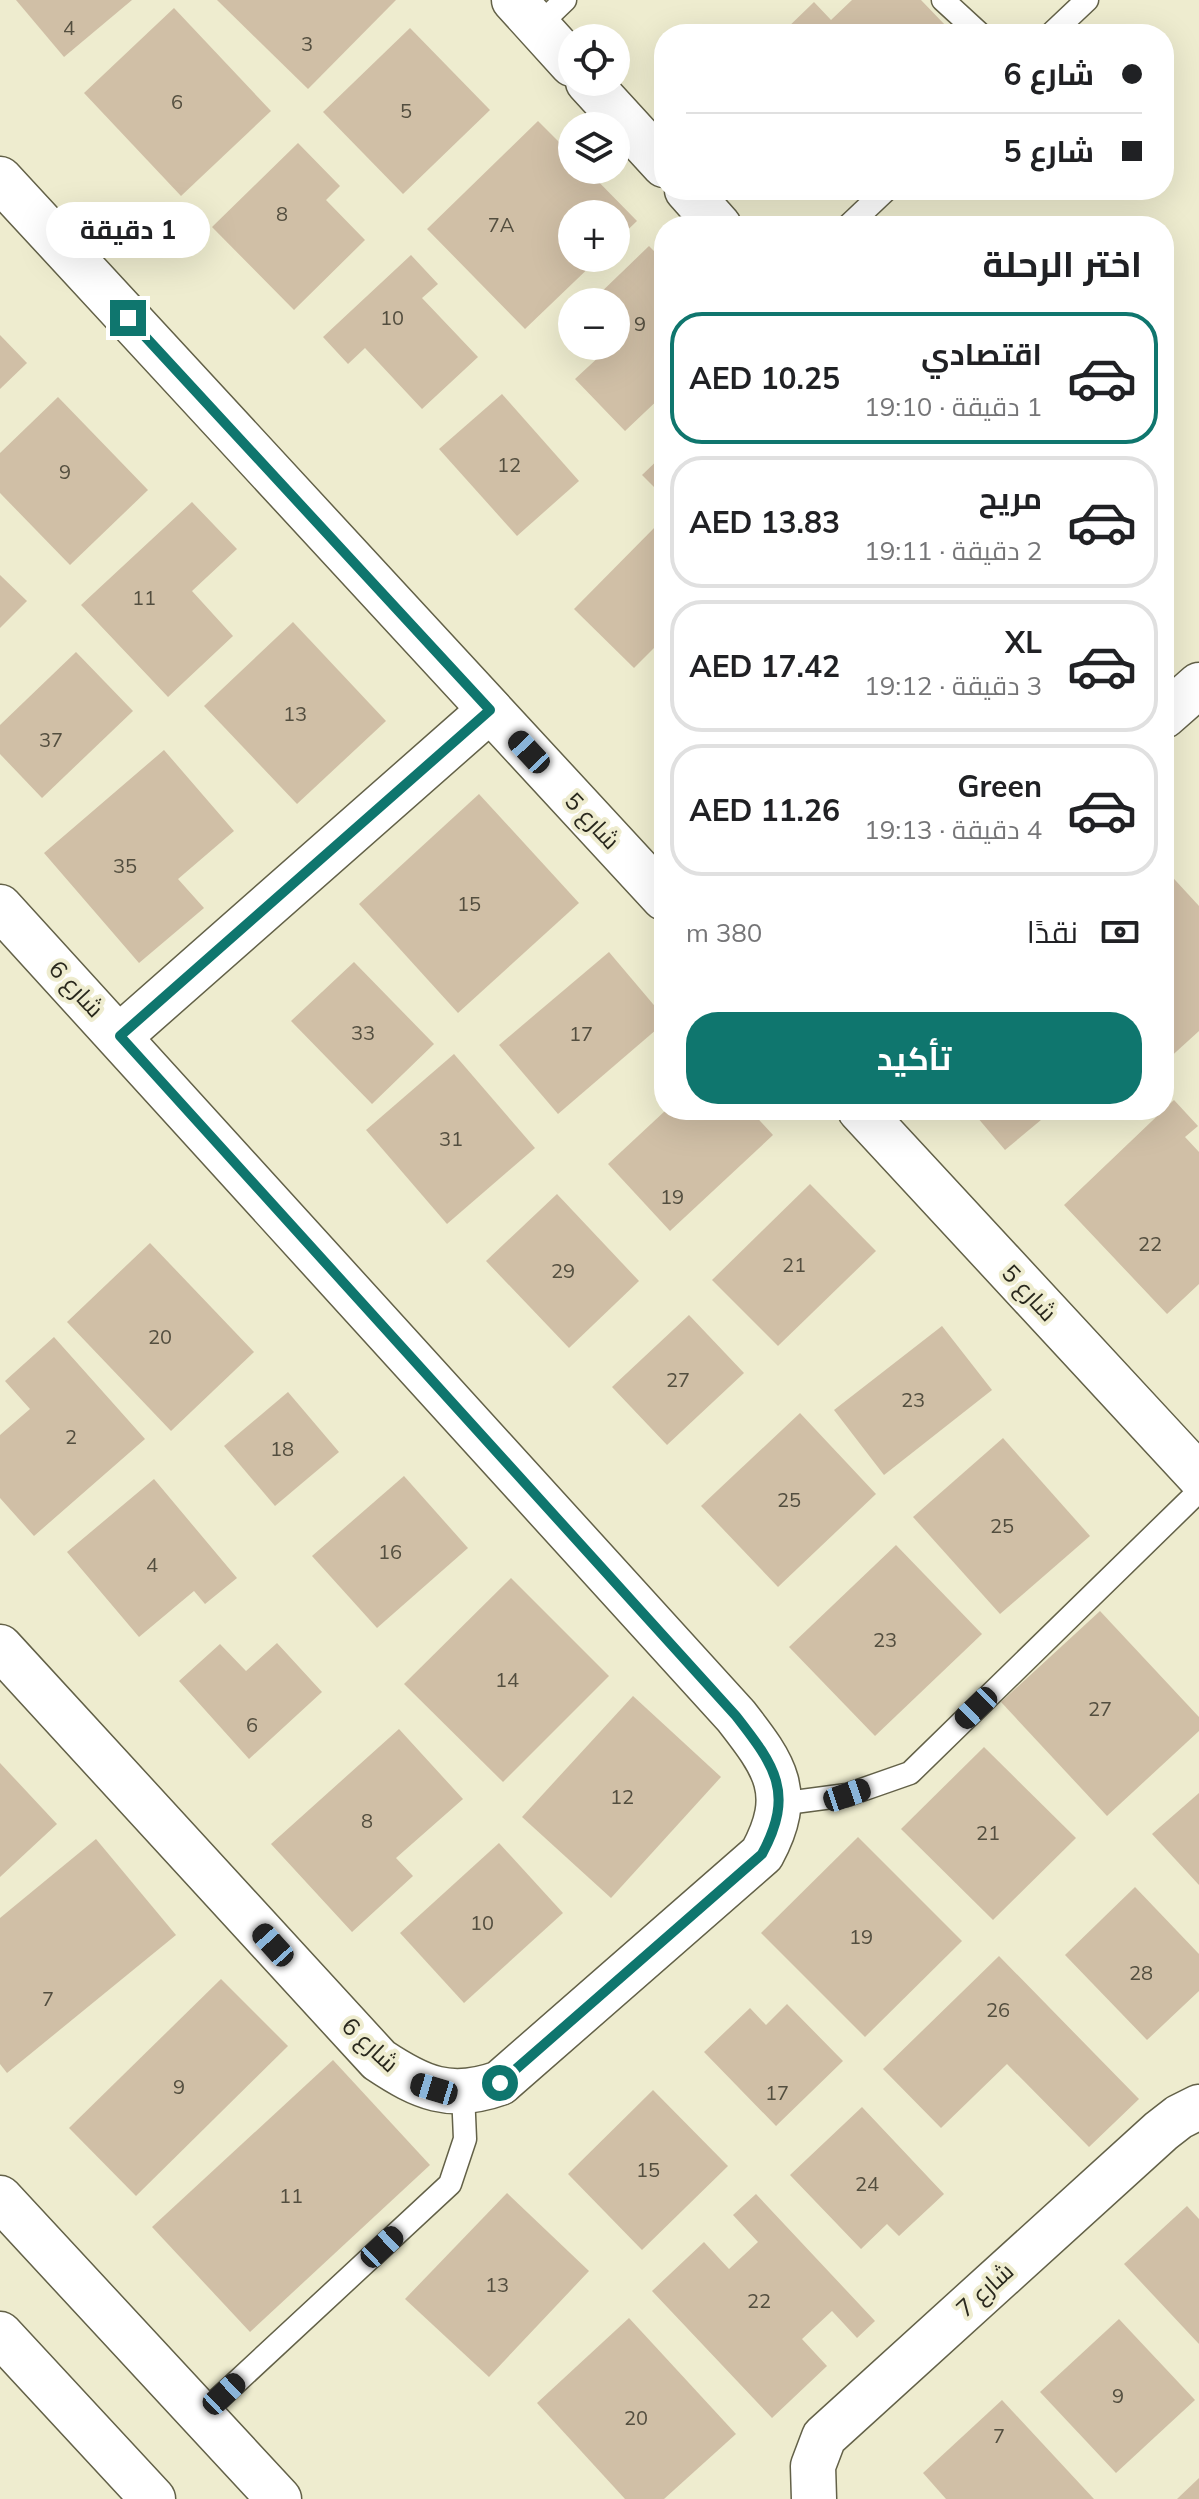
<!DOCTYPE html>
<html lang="ar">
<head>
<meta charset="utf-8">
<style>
  :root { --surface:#fff; --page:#f6f6f6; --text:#202124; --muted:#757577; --line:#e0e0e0; --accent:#0f766e }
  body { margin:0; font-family:Mulish,Cairo,sans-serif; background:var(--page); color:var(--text); direction:rtl; height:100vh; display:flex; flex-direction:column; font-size:30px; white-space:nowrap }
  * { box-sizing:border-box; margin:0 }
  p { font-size:26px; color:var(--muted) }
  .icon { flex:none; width:44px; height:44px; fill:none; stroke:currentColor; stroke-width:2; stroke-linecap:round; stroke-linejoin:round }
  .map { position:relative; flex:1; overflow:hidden; direction:ltr }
  .sheet { position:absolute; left:654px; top:216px; width:520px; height:904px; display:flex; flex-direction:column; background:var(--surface); border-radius:32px; box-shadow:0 8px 32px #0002; direction:rtl }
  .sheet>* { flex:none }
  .banner { position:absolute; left:654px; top:24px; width:520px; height:176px; border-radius:32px; box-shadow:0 8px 32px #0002; direction:rtl; display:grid; align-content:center; height:176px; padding:0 32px; background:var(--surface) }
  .tools { position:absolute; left:558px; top:24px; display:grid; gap:16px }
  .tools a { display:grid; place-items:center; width:72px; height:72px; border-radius:50%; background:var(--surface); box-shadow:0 8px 32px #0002; font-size:40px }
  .end { position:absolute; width:36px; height:36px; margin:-18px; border:10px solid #0f766e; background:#fff; box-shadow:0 0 0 4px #fff }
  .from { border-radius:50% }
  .bubble { position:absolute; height:56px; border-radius:28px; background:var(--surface); box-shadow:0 8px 32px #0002; font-size:26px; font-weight:700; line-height:56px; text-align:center; direction:rtl }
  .car { position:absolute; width:24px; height:48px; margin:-24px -12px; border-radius:10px; box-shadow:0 0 6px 2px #0007; background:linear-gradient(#222 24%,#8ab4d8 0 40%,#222 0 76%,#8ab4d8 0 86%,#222 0) }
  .banner b { display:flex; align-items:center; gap:28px; height:76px; font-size:30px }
  .banner b+b { border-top:2px solid var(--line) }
  .banner i { width:20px; height:20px; background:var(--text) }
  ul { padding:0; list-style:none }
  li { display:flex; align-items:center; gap:24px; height:132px; margin:0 16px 12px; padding:0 16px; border:4px solid var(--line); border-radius:32px }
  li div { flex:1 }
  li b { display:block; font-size:30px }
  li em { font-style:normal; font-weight:700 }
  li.active { border-color:var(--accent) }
  li>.icon { width:72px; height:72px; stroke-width:1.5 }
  h2 { padding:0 32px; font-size:36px; line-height:96px }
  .pay { display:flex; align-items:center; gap:20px; height:88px; padding:0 32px; font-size:30px }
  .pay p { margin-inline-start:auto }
  .button { display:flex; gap:16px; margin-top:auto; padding:16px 32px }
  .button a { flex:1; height:92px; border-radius:32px; background:var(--accent); color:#fff; font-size:32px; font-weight:700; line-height:92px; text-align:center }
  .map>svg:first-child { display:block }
  .building { fill:#d0bfa6 }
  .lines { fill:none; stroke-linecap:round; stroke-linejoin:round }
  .service-casing { stroke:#636148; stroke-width:25 }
  .minor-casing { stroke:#636148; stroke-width:47 }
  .tertiary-casing { stroke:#636148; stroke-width:47 }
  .service { stroke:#fff; stroke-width:22 }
  .minor { stroke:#fff; stroke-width:44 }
  .tertiary { stroke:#fff; stroke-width:44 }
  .route { stroke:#0f766e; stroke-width:10 }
  .labels { text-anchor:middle; stroke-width:8; stroke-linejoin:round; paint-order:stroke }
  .number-label { font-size:20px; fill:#534e3f }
  .street-label { font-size:24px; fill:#29281d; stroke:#eeeccf }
</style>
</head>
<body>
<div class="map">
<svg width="1199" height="2499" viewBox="0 0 1199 2499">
  <rect width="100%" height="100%" fill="#eeeccf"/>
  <!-- building -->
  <g class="building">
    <polygon points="16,0 132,0 64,57"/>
    <polygon points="217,0 396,0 308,89"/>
    <polygon points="852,0 921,0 946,26 937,34 781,34 814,2 831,20"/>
    <polygon points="174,8 271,111 181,196 84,93"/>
    <polygon points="410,28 490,110 403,194 323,112"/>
    <polygon points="538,121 572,155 572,170 587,170 637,221 616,241 616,214 572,214 572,258 599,258 525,329 427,229"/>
    <polygon points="298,143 340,186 326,200 365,240 294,310 212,227"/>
    <polygon points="649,246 664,261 664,394 625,431 575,379 602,354 595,346 616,346 616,302 591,302"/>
    <polygon points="411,255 438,284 422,298 478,357 422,409 365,348 348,364 323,337"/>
    <polygon points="0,335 27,363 0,389"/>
    <polygon points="502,394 579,481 517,536 439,449"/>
    <polygon points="58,397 148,490 70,565 0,493 0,453"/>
    <polygon points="664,454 664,497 642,475"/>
    <polygon points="192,502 237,549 192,591 233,636 168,697 81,605"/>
    <polygon points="660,522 664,526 664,638 634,668 574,609"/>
    <polygon points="0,575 27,601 0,628"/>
    <polygon points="293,622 386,721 297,804 204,706"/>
    <polygon points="76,652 133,711 42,798 0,754 0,725"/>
    <polygon points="164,750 234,831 178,879 204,908 139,963 44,853"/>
    <polygon points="479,794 579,903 458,1013 359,904"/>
    <polygon points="1164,868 1199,906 1199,1031 1166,1061"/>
    <polygon points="609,952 664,1017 664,1023 558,1114 499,1045"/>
    <polygon points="354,962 434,1044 372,1104 291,1021"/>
    <polygon points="454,1054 535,1148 447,1224 366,1130"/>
    <polygon points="1174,1100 1198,1126 1185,1137 1199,1152 1199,1284 1167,1314 1064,1205"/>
    <polygon points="666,1110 750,1110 773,1135 670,1231 608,1164"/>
    <polygon points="971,1110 1053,1110 1005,1150"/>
    <polygon points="810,1184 876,1251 778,1346 712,1280"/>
    <polygon points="557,1194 639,1281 569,1348 486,1261"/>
    <polygon points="150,1243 254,1352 171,1431 67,1322"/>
    <polygon points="689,1315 744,1373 667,1445 612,1387"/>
    <polygon points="942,1326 992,1390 884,1475 834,1410"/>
    <polygon points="54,1337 145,1439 34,1536 0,1498 0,1435 30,1409 5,1381"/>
    <polygon points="288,1392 339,1452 275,1506 224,1446"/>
    <polygon points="800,1413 876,1494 778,1587 701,1506"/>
    <polygon points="1003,1438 1090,1536 1000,1614 913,1517"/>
    <polygon points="404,1476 468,1548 377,1628 312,1556"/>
    <polygon points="154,1479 237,1578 205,1604 194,1591 139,1637 67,1552"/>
    <polygon points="896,1545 982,1634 875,1736 789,1647"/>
    <polygon points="511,1578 609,1676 503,1782 404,1684"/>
    <polygon points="1100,1611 1199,1717 1199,1731 1107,1816 1001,1702"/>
    <polygon points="277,1643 322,1692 249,1759 179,1681 220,1644 246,1671"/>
    <polygon points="633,1696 721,1777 611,1898 522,1817"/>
    <polygon points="399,1729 463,1799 396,1858 413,1876 352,1932 271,1844"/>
    <polygon points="984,1747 1076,1838 993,1920 901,1829"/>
    <polygon points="0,1763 57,1824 0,1877"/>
    <polygon points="1199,1793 1199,1885 1152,1834"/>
    <polygon points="858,1837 962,1941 865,2037 761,1933"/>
    <polygon points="96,1839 176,1935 7,2073 0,2064 0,1918"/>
    <polygon points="499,1843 563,1913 464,2003 400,1933"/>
    <polygon points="1135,1887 1199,1954 1199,1991 1147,2040 1065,1955"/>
    <polygon points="999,1956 1139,2099 1089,2147 1007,2064 941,2128 883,2069"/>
    <polygon points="221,1979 288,2046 136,2196 69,2128"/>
    <polygon points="787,2004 843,2061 776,2126 704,2052 750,2008 766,2025"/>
    <polygon points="333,2060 430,2165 250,2332 152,2227"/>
    <polygon points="653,2090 728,2166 642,2250 568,2174"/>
    <polygon points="862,2107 944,2194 899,2236 887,2224 861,2249 790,2175"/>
    <polygon points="507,2193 589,2271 489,2377 405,2299"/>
    <polygon points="756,2194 875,2321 857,2338 832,2311 802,2339 827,2366 772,2418 652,2291 704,2242 729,2269 758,2242 733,2215"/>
    <polygon points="1187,2206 1199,2219 1199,2344 1124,2264"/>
    <polygon points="629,2318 736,2434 664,2499 625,2499 537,2403"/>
    <polygon points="1119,2319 1195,2400 1116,2473 1040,2392"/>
    <polygon points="1002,2400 1094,2499 946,2499 923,2473"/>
    <polygon points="1199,2478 1199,2499 1177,2499"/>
  </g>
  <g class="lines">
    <!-- service casing -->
    <g class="service-casing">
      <g id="service">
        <polyline points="943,0 980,34"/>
        <polyline points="538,26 565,0"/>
        <polyline points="1051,34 1087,0"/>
        <polyline points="848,226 886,190"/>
        <polyline points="779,1804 847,1795 910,1773 1199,1491"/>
        <polyline points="201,2415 450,2184 465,2139 463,2092"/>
      </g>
    </g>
    <!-- minor casing -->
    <g class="minor-casing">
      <g id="minor">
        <polyline points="514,0 572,64"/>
        <polyline points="588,82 664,165"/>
        <polyline points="0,179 664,898"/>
        <polyline points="687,190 719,226"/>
        <polyline points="1164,716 1199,685"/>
        <path d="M0,907L736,1716C775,1766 795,1793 762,1854L500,2083C450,2101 421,2088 379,2060L0,1647"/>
        <polyline points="120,1036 490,710"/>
        <polyline points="860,1110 1199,1476"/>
        <polyline points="814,2499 813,2466 824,2437 1161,2131 1179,2117 1199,2107"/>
      </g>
    </g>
    <!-- tertiary casing -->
    <g class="tertiary-casing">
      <g id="tertiary">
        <polyline points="0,2198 279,2499"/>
        <polyline points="0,2334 153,2499"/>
      </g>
    </g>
    <!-- service -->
    <use href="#service" class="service"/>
    <!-- minor -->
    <use href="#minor" class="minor"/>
    <!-- tertiary -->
    <use href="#tertiary" class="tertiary"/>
  </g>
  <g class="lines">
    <!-- route -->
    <path class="route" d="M128,318L490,710L120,1036L736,1716C775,1766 795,1793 762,1854L500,2083"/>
  </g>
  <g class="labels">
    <!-- number labels -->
    <g class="number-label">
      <text x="69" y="35">4</text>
      <text x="307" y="51">3</text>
      <text x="177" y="109">6</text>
      <text x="406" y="118">5</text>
      <text x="282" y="221">8</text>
      <text x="501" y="232">7A</text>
      <text x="392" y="325">10</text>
      <text x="640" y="331">9</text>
      <text x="509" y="472">12</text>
      <text x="65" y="479">9</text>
      <text x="144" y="605">11</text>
      <text x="295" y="721">13</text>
      <text x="51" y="747">37</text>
      <text x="125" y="873">35</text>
      <text x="469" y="911">15</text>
      <text x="363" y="1040">33</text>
      <text x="581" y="1041">17</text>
      <text x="451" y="1146">31</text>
      <text x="672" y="1204">19</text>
      <text x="1150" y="1251">22</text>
      <text x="794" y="1272">21</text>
      <text x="563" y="1278">29</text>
      <text x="160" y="1344">20</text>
      <text x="678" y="1387">27</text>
      <text x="913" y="1407">23</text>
      <text x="71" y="1444">2</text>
      <text x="282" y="1456">18</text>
      <text x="789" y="1507">25</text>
      <text x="1002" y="1533">25</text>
      <text x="390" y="1559">16</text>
      <text x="152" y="1572">4</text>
      <text x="885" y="1647">23</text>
      <text x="507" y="1687">14</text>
      <text x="1100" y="1716">27</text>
      <text x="252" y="1732">6</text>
      <text x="622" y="1804">12</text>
      <text x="367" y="1828">8</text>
      <text x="988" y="1840">21</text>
      <text x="482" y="1930">10</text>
      <text x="861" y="1944">19</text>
      <text x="1141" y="1980">28</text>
      <text x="48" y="2006">7</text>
      <text x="998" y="2017">26</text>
      <text x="179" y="2094">9</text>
      <text x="777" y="2100">17</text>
      <text x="648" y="2177">15</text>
      <text x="867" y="2191">24</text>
      <text x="291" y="2203">11</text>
      <text x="497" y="2292">13</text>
      <text x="759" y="2308">22</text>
      <text x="1118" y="2403">9</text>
      <text x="636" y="2425">20</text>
      <text x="999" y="2443">7</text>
    </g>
    <!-- street labels -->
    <g class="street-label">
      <text transform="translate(592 821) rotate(47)" y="8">شارع 5</text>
      <text transform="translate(76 989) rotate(47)" y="8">شارع 6</text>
      <text transform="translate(1029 1293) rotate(47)" y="8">شارع 5</text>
      <text transform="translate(370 2045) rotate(43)" y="8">شارع 6</text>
      <text transform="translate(985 2290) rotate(-42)" y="8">شارع 7</text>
    </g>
  </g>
</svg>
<div class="tools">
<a><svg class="icon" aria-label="locate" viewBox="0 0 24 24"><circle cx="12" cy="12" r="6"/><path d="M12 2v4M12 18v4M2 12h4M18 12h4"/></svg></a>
<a><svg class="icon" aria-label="layers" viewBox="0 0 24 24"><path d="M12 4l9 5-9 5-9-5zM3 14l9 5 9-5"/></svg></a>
<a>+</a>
<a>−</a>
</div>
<i class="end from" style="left:500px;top:2083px"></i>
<i class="end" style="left:128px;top:318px"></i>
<div class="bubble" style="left:46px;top:202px;width:164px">1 دقيقة</div>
<i class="car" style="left:529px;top:752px;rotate:317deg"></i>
<i class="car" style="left:976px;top:1708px;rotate:226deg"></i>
<i class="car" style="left:847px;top:1795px;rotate:71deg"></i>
<i class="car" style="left:273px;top:1945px;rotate:318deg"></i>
<i class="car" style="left:434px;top:2089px;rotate:287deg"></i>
<i class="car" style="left:382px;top:2247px;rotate:47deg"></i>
<i class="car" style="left:224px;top:2394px;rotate:47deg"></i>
<div class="banner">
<b><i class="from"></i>شارع 6</b>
<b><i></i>شارع 5</b>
</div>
<section class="sheet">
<h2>اختر الرحلة</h2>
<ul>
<li class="active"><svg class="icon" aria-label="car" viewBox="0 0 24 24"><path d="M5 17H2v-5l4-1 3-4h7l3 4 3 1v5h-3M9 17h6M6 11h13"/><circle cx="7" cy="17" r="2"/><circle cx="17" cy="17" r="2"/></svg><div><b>اقتصادي</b><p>1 دقيقة · 19:10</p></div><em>AED 10.25</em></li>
<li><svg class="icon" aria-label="car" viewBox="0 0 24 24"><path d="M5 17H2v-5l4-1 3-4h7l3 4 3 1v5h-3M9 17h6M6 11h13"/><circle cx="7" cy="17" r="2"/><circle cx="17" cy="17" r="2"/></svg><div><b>مريح</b><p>2 دقيقة · 19:11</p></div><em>AED 13.83</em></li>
<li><svg class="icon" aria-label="car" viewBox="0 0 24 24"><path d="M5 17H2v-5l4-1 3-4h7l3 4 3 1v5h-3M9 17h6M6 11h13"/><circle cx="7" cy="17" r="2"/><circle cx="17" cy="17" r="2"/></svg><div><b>XL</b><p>3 دقيقة · 19:12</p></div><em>AED 17.42</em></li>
<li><svg class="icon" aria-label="car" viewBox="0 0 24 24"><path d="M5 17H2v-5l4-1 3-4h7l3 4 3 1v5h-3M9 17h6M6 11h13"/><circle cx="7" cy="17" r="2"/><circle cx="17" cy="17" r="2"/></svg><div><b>Green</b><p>4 دقيقة · 19:13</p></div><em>AED 11.26</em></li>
</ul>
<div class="pay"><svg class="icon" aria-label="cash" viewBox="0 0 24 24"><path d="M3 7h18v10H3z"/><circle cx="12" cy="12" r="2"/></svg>نقدًا<p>380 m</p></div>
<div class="button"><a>تأكيد</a></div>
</section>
</div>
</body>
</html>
